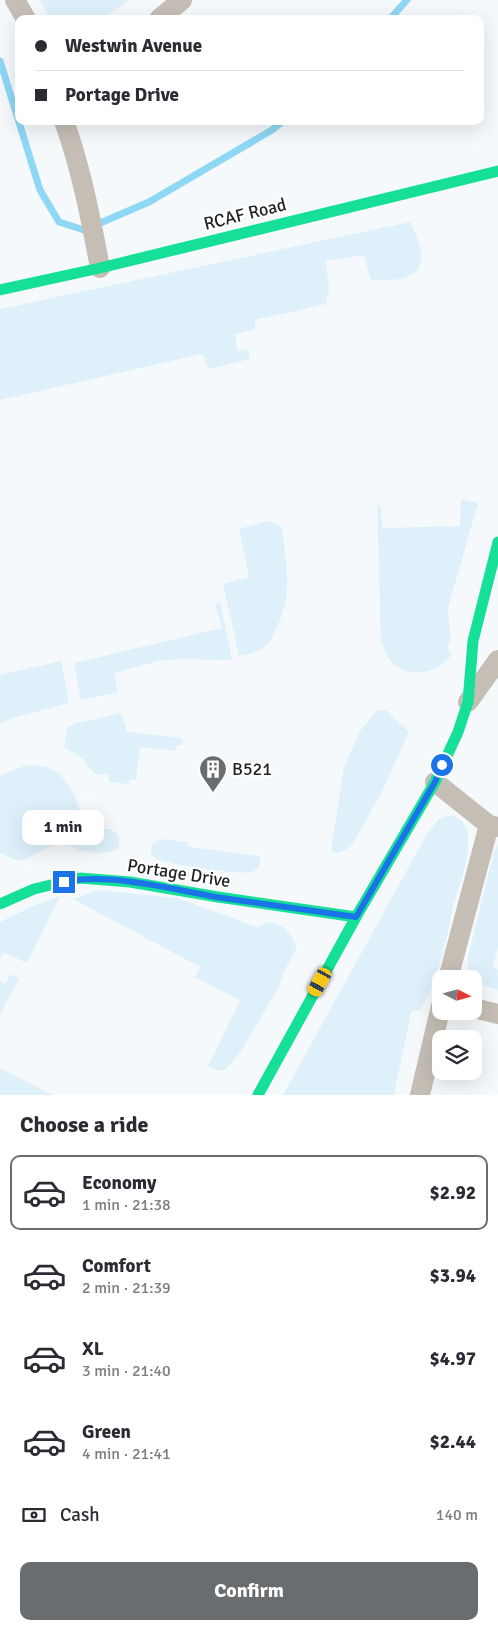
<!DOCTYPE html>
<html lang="en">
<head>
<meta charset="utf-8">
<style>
  :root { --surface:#fff; --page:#f2f2f3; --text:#2b2b33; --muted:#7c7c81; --line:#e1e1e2; --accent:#6a6d6f }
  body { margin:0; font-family:Signika,sans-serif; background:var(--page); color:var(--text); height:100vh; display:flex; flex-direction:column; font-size:19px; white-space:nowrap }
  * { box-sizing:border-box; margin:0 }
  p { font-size:16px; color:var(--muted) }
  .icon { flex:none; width:28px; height:28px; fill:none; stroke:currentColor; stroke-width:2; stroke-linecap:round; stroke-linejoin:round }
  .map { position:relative; height:1095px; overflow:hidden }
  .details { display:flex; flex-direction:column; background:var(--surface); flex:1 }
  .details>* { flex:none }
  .guide { position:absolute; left:15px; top:15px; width:469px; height:110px; border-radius:10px; box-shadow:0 5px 20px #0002; display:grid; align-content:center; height:110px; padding:0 20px; background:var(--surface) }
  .needle { width:32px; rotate:96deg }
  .tools { position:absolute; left:432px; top:970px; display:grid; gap:10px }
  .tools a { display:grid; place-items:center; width:50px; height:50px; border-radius:10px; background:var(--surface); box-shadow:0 5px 20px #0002; font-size:25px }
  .end { position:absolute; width:22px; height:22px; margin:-11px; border:6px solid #1a73e8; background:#fff; box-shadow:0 0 0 2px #fff }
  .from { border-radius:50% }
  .bubble { position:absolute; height:35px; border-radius:10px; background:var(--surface); box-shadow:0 5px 20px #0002; font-size:16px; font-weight:800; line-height:35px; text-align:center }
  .car { position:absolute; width:15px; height:30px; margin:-15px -8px; border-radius:6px; box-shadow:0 0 4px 1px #0007; background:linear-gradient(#f5c518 24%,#345 0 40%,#f5c518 0 76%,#345 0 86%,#f5c518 0) }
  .guide b { display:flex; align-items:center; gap:18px; height:48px; font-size:19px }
  .guide b+b { border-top:1px solid var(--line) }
  .guide i { width:12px; height:12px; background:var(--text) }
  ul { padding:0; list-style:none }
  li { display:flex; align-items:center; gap:15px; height:75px; margin:0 10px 8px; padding:0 10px; border:2px solid transparent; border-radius:10px }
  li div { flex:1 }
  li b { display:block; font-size:19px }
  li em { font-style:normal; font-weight:800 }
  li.on { border-color:var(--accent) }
  li>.icon { width:45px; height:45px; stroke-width:1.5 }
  h2 { padding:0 20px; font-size:22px; line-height:60px }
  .pay { display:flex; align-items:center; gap:12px; height:55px; padding:0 20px; font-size:19px }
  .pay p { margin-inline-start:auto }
  .primary-button { display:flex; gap:10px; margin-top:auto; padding:10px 20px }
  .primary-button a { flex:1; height:58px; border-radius:10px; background:var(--accent); color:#fff; font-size:20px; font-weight:800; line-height:58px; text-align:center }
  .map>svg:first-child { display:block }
  .green { fill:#def1fa }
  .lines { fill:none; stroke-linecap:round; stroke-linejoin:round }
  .stream { stroke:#8ed7f5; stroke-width:7 }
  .street { stroke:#c4beb5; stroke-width:20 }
  .fast { stroke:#16e098; stroke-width:11 }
  .route { stroke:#1a73e8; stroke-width:6 }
  .labels { text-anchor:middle; stroke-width:4.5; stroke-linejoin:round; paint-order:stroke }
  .street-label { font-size:18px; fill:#1f2223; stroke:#fff }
  .poi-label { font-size:18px; fill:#1f2223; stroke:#fff; text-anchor:start }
</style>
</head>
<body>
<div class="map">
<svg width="498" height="1095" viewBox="0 0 498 1095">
  <rect width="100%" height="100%" fill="#f5f9fb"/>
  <!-- green -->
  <g class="green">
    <polygon points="39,0 130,0 102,19 51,19"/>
    <path d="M410,222C420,243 434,273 399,279C390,281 380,280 371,280L364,255L326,261L329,289L326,304L255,320V329L235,334L238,351L248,349L250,359L209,369L202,354L0,400V309Z"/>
    <path d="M461,499L478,503L448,608L451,641L447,645L451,655C437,676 403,680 387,656C385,652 383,646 381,642L377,505L381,507L382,527L387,528L460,526Z"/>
    <path d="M268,521L282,527C286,566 294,595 275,631C272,638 269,645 261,649C255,653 246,655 239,656L223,584L249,577L239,529Z"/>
    <polygon points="220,602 232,660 181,659 158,661 114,673 118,692 81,700 74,663 222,628 215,604"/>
    <polygon points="61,661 69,703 13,718 0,724 0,675"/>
    <path d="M386,710L409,732L381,794L353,843C348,849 342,853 334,853L331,850L344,767L360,731L376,711Z"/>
    <polygon points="121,713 127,732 182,738 182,745 177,745 176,751 140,747 136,780 129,779 129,784 109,782 109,775 95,774 83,759 64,747 67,728 73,724"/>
    <path d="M34,765C40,766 48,767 53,770C75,783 81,811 84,834L100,836L102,829H111L119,836V849C108,854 89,854 77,849C71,847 65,842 58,843C45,846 27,863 15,860C10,858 5,855 0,853V777C11,770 21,766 34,765Z"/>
    <path d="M451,815L463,821C466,827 468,833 468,839C469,861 460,883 454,903C446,940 440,976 421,1009L411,1012L394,1095H283L427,834L439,819Z"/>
    <path d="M160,839L188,842L189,847L261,856L259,867C258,868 254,871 253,872C241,875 163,865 154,857C151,854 151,853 151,850C151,843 155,842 160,839Z"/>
    <polygon points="498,845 498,946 493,967 498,969 498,990 474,982 468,969 468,957 494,852"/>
    <path d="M98,890L177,898L257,927L269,922C287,926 289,931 297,947L285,970L279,986L242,1050L225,1070H217L208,1066L240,1001L195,977L200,967L73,899Z"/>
    <polygon points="60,896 27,963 4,953 0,958 0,922 35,905"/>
    <polygon points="10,974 19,978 0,1015 0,981 5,984"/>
    <polygon points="0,1068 52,1095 0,1095"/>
  </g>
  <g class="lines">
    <!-- stream -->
    <g class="stream">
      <polyline points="390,19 407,0"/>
      <polyline points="0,61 40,190 59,222 84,230 149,202 272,130 283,121"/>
    </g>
    <!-- street -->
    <g class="street">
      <polyline points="15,0 26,19"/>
      <polyline points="159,19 182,0"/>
      <path d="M64,121C81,168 91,219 100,268"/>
      <polyline points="468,702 498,660"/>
      <polyline points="435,782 489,825 498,827"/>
      <polyline points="448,979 489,825"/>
      <polyline points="474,1008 498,1014"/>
      <polyline points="420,1095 441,1006"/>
    </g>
    <!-- fast -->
    <g class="fast">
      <polyline points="0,290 100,268 498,171"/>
      <polyline points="0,904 34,889 80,878 130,882 218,897 356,917"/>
      <polyline points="258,1095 356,917 435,782 458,732 468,702 473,641 498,542"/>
    </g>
  </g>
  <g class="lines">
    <!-- route -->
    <path class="route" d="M64,882C106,872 172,889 216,897C262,904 309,910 356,917L435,782L442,765"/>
  </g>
  <!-- icons -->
  <defs>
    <g id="building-pin" transform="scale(1.4375)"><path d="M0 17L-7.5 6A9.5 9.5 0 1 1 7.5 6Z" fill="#6a6d6f" stroke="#fff"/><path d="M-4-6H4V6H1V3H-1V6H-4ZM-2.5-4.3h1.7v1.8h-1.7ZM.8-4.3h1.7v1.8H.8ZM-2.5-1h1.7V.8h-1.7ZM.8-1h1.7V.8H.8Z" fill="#fff"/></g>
  </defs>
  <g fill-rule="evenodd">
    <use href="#building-pin" x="213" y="769"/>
  </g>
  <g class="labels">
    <!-- street labels -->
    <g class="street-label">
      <text transform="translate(245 214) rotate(-14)" y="6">RCAF Road</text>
      <text transform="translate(179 873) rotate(9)" y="6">Portage Drive</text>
    </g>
    <!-- poi labels -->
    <g class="poi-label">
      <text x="232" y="775">B521</text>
    </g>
  </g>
</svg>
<div class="tools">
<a><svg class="needle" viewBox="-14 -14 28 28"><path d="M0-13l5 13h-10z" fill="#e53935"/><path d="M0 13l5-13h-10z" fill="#7c7c81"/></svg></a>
<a><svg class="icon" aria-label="layers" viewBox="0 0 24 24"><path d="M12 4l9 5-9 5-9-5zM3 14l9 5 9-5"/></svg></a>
</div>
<i class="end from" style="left:442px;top:765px"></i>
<i class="end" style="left:64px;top:882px"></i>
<div class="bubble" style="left:22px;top:810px;width:82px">1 min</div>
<i class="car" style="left:320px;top:982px;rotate:209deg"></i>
<div class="guide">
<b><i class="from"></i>Westwin Avenue</b>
<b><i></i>Portage Drive</b>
</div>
</div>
<section class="details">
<h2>Choose a ride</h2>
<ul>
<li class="on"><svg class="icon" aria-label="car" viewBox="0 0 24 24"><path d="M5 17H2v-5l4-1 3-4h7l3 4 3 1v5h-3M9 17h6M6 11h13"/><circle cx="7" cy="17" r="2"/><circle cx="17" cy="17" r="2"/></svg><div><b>Economy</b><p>1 min · 21:38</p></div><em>$2.92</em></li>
<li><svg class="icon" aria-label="car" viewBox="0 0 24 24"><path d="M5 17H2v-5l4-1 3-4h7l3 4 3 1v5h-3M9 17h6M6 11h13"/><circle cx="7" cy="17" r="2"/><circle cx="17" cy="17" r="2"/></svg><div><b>Comfort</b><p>2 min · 21:39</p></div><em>$3.94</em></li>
<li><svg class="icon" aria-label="car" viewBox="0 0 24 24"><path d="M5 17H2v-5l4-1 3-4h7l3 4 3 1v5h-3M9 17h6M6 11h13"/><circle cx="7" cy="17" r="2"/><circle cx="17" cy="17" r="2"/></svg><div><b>XL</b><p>3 min · 21:40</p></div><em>$4.97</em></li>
<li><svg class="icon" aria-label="car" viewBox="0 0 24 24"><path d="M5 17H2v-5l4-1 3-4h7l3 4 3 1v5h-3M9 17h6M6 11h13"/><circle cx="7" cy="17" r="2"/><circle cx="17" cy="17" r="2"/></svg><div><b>Green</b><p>4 min · 21:41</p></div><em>$2.44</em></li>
</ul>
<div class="pay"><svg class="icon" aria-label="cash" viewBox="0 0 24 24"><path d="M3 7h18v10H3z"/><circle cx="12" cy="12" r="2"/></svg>Cash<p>140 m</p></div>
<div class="primary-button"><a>Confirm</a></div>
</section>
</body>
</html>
